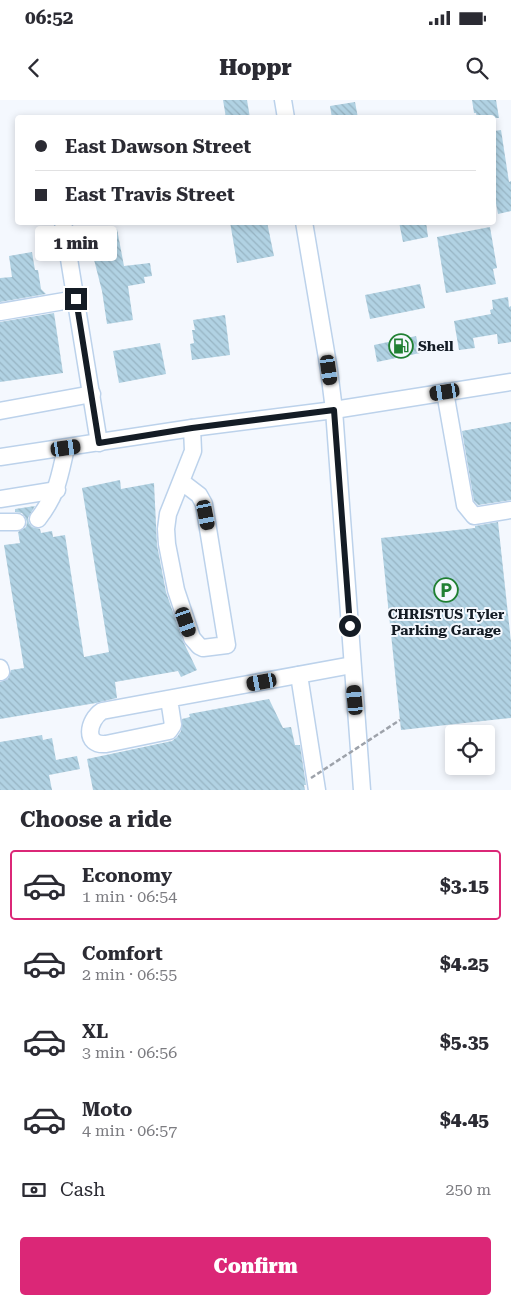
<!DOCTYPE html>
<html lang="en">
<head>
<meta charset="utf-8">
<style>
  :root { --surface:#fff; --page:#f7f7f7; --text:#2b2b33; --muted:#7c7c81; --line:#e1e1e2; --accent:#db2777 }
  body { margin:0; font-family:"Roboto Serif",serif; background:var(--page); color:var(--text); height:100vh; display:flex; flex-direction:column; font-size:19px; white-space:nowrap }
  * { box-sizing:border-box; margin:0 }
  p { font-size:16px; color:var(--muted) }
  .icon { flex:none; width:28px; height:28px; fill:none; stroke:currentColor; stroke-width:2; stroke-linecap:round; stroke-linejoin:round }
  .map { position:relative; height:690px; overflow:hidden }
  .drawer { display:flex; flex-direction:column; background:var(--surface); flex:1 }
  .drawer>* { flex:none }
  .guide { position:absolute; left:15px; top:15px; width:481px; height:110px; border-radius:5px; box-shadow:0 2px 8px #0003; display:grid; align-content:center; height:110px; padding:0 20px; background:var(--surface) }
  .fabs { position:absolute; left:445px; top:625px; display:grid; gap:10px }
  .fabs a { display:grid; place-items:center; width:50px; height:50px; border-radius:5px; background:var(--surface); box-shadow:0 2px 8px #0003; font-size:25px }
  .end { position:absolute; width:22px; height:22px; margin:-11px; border:6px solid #141c25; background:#fff; box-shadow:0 0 0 2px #fff }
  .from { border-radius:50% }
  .bubble { position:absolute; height:35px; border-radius:5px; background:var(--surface); box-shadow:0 2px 8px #0003; font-size:16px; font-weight:800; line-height:35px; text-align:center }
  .car { position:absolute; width:15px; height:30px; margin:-15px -8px; border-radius:6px; box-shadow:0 0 4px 1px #0007; background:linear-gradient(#222 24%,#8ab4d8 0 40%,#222 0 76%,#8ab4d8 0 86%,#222 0) }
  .guide b { display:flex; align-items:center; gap:18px; height:48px; font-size:19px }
  .guide b+b { border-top:1px solid var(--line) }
  .guide i { width:12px; height:12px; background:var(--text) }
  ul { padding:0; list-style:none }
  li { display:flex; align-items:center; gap:15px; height:70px; margin:0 10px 8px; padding:0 10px; border:2px solid transparent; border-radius:5px }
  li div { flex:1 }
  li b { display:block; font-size:19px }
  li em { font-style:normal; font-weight:800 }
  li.current { border-color:var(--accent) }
  li>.icon { width:45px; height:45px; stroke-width:1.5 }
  h2 { padding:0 20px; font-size:22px; line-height:60px }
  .pay { display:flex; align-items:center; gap:12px; height:55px; padding:0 20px; font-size:19px }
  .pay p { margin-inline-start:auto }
  .cta { display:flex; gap:10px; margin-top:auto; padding:10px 20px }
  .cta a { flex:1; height:58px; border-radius:5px; background:var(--accent); color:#fff; font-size:20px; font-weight:800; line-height:58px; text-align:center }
  .status { display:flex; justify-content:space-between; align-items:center; height:35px; padding:0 25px; background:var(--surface); direction:ltr }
  .status svg { height:14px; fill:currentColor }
  header { display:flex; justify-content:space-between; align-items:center; height:65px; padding:0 20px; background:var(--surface); font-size:22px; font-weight:800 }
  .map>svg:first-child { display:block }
  .building { fill:url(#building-back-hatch) }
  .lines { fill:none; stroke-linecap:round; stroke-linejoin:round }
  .minor-casing { stroke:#bcd2eb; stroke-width:19 }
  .minor { stroke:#fff; stroke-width:16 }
  .path-bridge { stroke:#9da2aa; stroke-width:2.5; stroke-dasharray:5 2.5; stroke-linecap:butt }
  .route { stroke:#141c25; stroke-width:6 }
  .labels { text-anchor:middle; stroke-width:4; stroke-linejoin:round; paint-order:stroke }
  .poi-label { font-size:14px; font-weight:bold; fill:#141c25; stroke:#f4f8fe; text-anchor:start }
</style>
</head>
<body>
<div class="status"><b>06:52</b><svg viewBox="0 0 49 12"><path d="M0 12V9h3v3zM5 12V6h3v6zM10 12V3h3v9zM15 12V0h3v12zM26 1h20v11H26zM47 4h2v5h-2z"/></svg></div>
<header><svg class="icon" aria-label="back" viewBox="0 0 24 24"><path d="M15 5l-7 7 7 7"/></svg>Hoppr<svg class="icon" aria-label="search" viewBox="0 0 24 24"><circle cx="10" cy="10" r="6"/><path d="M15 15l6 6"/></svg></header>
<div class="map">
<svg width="511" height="690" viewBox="0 0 511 690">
  <defs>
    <pattern id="building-back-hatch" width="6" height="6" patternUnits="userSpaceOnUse" patternTransform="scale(1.25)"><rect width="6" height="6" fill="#b1d2e3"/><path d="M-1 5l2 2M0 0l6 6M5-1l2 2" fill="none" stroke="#97b4c3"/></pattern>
  </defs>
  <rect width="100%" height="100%" fill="#f4f8fe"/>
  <!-- building -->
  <g class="building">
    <polygon points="223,0 247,0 250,18 226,18"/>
    <polygon points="472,0 496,0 499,18 477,18 476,13 474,13"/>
    <polygon points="355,2 358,18 332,18 330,6"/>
    <polygon points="501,30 509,82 511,81 511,111 498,114 494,93 494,31"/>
    <polygon points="230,122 267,122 274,156 237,163"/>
    <polygon points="399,122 426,122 428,137 403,142"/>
    <polygon points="490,127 497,168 493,169 496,184 446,193 437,137"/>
    <polygon points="117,129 124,166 150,163 152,176 144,177 145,183 128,186 133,220 107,224 102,191 89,140 93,139 92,134"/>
    <polygon points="32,152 35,170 38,170 41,189 46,194 0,202 0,178 12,177 9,156"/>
    <polygon points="420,184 425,208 370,219 365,195"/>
    <polygon points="508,197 509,207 511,206 511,242 498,244 497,234 473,238 475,248 459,250 454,221 491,214 490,210 493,209 492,200"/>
    <polygon points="54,213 63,273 0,282 0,222"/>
    <polygon points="225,215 230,255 192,260 190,244 194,243 192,230 195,230 193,220"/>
    <polygon points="416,236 420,253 377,262 374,245"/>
    <polygon points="160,243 166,274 119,283 113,251"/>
    <polygon points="511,322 511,400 478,405 474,401 462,331"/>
    <polygon points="120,380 121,389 154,383 157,445 166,492 183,541 197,570 181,577 178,571 115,582 117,598 96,603 0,619 0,582 8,579 11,570 24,568 4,445 20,443 18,432 26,427 27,422 25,417 22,413 15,412 15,409 35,406 28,418 29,423 32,427 40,429 41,433 52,431 53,437 65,435 84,557 109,552 82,388"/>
    <polygon points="498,422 511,542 511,618 401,630 381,438 475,428 475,426"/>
    <polygon points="269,599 283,628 291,627 295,645 300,645 306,685 304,685 305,690 93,690 87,659 172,641 177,637 181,631 182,619 190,617 189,614"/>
    <polygon points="42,635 43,640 52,638 56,660 77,656 80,669 49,675 52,690 0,690 0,642"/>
  </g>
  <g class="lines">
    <!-- minor casing -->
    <g class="minor-casing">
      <g id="minor">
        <polyline points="283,0 286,18"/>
        <polyline points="63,122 99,343"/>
        <polyline points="304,122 329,270 334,310 362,690"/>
        <polyline points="0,212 76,199"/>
        <polyline points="445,292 465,405 474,416 511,410"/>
        <polyline points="0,311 92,294"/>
        <polyline points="0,357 192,328 334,310 511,282"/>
        <polyline points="182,382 199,395 204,404 227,545 203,548 199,546 192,538 176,490 167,444 166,429 168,414 193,351 192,328"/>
        <polyline points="0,399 57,390"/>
        <path d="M38,419C58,393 59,378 66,348"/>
        <polyline points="0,422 17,422"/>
        <polyline points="0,568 1,572"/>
        <polyline points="299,575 317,690"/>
        <path d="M169,599L173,625L169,631L106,644C83,646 88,620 102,611L352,565"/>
      </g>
    </g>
    <!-- minor -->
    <use href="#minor" class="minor"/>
    <!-- path-bridge -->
    <polyline class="path-bridge" points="311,678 400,620"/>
  </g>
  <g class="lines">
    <!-- route -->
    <polyline class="route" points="76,199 99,343 192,328 334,310 350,526"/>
  </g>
  <!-- icons -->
  <defs>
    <g id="fuel-ring" transform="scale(1.25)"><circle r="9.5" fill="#f4f8fe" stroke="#208033" stroke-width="1.5"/><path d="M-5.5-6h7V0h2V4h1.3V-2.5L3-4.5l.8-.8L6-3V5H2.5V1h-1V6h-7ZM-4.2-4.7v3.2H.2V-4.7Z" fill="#208033"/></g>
    <g id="parking-ring" transform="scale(1.25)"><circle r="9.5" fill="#f4f8fe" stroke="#208033" stroke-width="1.5"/><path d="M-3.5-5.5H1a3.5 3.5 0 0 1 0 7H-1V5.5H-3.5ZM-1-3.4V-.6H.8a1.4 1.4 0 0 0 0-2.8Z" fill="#208033"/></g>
  </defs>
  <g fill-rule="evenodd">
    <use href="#fuel-ring" x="401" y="246"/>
    <use href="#parking-ring" x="446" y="490"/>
  </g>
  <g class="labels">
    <!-- poi labels -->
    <g class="poi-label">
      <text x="418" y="251">Shell</text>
      <text x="446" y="519" text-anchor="middle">CHRISTUS Tyler<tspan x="446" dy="16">Parking Garage</tspan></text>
    </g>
  </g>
</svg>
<div class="fabs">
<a><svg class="icon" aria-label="locate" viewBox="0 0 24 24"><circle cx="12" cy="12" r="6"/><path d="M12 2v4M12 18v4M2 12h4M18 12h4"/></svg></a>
</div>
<i class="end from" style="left:350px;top:526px"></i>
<i class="end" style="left:76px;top:199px"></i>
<div class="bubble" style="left:35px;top:126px;width:82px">1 min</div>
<i class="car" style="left:329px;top:270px;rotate:172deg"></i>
<i class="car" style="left:445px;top:292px;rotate:261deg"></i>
<i class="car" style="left:66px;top:348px;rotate:82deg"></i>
<i class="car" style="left:206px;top:415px;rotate:169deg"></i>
<i class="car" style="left:186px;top:522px;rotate:161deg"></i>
<i class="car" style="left:262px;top:582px;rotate:260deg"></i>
<i class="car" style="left:355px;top:600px;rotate:355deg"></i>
<div class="guide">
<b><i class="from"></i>East Dawson Street</b>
<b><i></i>East Travis Street</b>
</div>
</div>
<section class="drawer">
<h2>Choose a ride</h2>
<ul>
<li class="current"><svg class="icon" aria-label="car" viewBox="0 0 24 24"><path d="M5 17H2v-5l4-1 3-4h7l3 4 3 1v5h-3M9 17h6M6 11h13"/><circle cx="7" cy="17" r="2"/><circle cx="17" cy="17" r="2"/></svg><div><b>Economy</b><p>1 min · 06:54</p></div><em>$3.15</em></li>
<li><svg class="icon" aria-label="car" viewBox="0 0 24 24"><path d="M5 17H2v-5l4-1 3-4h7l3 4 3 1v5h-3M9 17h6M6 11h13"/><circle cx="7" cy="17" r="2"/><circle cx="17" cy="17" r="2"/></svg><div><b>Comfort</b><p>2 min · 06:55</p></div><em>$4.25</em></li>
<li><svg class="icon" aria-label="car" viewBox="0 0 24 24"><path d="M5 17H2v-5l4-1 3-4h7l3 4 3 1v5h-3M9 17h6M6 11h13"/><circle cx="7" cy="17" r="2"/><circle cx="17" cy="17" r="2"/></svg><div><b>XL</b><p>3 min · 06:56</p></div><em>$5.35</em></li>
<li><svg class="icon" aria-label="car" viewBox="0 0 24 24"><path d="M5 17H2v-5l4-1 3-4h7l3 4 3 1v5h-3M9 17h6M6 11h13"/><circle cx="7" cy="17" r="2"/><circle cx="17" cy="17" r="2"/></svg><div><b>Moto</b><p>4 min · 06:57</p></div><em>$4.45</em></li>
</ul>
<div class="pay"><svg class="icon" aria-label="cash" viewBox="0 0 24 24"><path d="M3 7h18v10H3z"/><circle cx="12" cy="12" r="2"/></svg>Cash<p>250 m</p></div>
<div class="cta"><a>Confirm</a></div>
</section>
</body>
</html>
